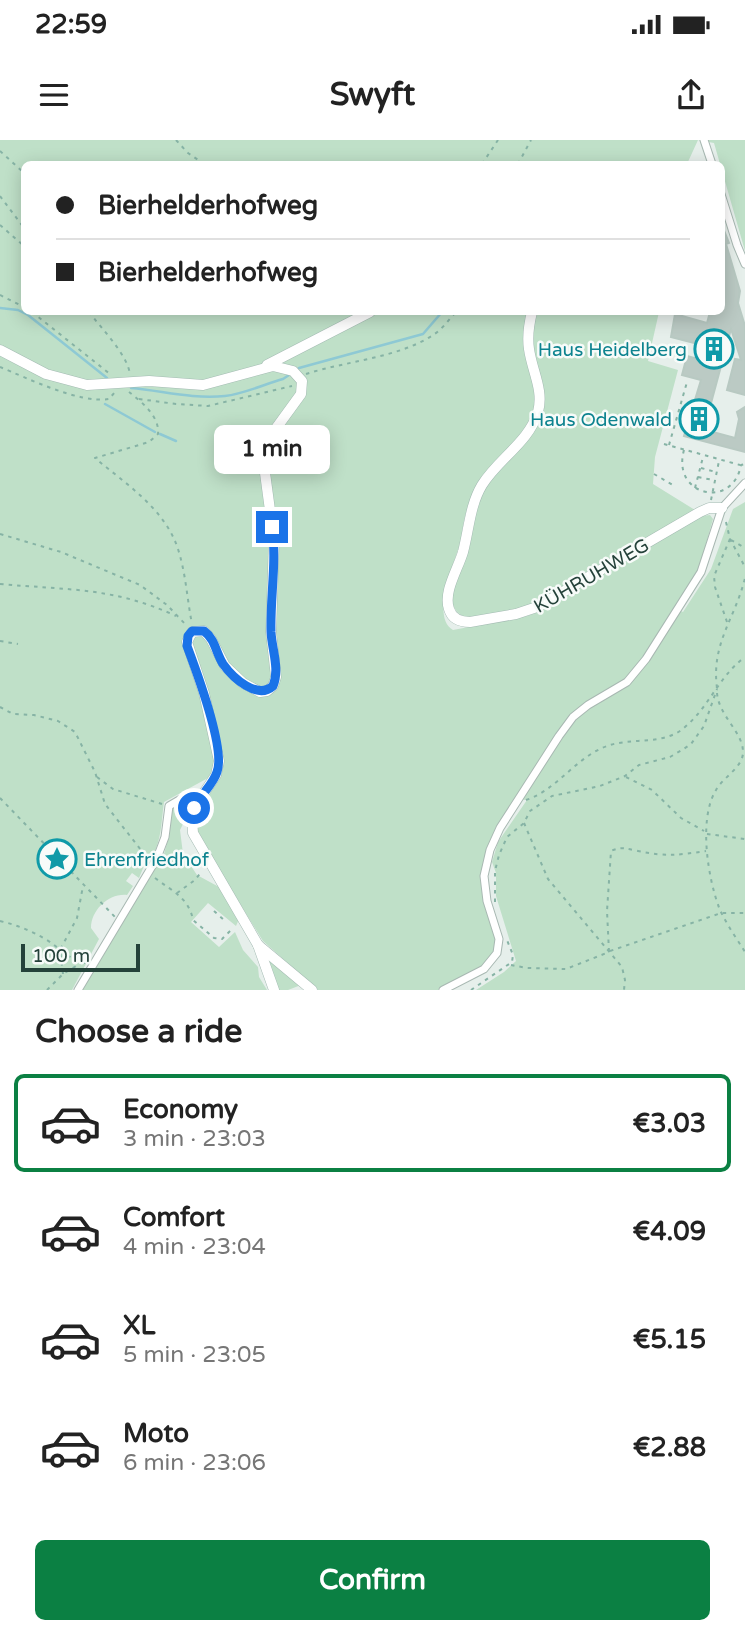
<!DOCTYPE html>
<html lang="en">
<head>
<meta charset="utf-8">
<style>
  :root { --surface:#fff; --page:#f2f2f2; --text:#222; --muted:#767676; --line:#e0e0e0; --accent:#0b8043 }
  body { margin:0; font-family:"Varela Round",sans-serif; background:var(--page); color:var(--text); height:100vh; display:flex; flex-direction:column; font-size:26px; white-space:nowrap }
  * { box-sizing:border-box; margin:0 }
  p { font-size:23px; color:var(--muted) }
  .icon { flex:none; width:38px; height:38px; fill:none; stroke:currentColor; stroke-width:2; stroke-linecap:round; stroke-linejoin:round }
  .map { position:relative; height:850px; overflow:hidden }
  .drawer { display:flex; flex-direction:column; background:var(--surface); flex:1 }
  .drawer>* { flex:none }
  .top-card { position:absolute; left:21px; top:21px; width:704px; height:154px; border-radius:10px; box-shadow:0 4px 18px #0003; display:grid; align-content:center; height:154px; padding:0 35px; background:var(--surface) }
  .scale { position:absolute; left:21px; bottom:18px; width:119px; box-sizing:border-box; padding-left:7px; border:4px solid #24423a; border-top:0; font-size:19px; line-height:24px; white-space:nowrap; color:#24423a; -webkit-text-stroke:5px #f7fbf9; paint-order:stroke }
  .end { position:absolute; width:32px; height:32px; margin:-16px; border:9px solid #1a73e8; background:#fff; box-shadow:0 0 0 4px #fff }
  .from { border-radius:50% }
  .bubble { position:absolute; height:49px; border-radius:10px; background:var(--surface); box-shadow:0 4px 18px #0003; font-size:23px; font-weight:700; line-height:49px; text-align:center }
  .top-card b { display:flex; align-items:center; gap:24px; height:66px; font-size:26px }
  .top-card b+b { border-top:2px solid var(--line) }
  .top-card i { width:18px; height:18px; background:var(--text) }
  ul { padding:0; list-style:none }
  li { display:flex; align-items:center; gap:21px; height:98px; margin:0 14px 10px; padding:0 21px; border:4px solid transparent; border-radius:10px }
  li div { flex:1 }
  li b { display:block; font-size:26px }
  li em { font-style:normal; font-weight:700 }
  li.current { border-color:var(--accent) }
  li>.icon { width:63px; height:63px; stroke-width:1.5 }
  h2 { padding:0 35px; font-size:32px; line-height:84px }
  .action { display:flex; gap:14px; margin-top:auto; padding:14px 35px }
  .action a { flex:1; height:80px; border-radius:10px; background:var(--accent); color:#fff; font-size:28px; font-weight:700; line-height:80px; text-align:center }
  .status { display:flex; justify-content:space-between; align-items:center; height:49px; padding:0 35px; background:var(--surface); direction:ltr }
  .status svg { height:19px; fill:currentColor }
  header { display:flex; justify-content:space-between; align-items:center; height:91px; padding:0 35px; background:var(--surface); font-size:32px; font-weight:700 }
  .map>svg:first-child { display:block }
  .green { fill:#bfe0c8 }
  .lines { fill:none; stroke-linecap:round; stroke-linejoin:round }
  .stream { stroke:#8ec9d4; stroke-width:2.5 }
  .building { fill:#bbcac4; stroke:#b8c9c2; stroke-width:2 }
  .street-casing { stroke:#a8b8b2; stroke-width:9 }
  .secondary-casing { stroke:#a4bbb3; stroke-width:11 }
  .path { stroke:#86b3a5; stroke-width:2; stroke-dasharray:3.5 5; stroke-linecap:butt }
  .street { stroke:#fff; stroke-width:7 }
  .secondary { stroke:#fff; stroke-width:10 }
  .route { stroke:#1a73e8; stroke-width:9 }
  .labels { text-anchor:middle; stroke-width:5; stroke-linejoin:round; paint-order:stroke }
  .culture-label { font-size:19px; fill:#0d838f; stroke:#f7fbf9; text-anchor:end }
  .street-label { font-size:19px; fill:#24423a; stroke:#f7fbf9 }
</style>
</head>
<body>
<div class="status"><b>22:59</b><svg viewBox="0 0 49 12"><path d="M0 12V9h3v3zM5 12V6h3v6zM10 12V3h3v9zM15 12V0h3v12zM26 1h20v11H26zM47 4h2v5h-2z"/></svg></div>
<header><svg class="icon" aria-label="menu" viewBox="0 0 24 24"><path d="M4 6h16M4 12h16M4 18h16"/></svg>Swyft<svg class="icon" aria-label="share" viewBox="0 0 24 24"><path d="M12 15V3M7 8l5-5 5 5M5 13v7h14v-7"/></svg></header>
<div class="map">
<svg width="745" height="850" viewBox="0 0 745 850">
  <rect width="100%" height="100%" fill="#e6efeb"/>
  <!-- green -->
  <g class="green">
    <path d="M0,0H745V111L714,3L698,0L687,24H24V172H659L648,221L678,230L655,317L653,344L695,370L525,469L468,478C458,475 453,469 451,458L475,371L485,347L535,286L544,279L533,275L531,282C511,310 487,337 469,366C463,376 463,392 460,403C455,422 430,477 453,490L527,476L538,472L702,376L710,375L713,379L699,429L676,469L683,472L711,429L733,369L745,362V850H476L504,832L516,821L496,756V733L492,722L498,702L527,660L515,659L496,687L483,722L481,737L482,754L496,797L493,813L487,823L438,850H318L263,801L198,696C194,669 201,664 216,642L208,638L164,662C161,683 162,700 151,719L146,721L139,738L132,733L126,741L133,746L127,755C109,753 91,770 91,788L99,799L72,850H0Z"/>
    <polygon points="178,664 185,666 188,674 180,690 183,714 197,735 219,747 239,779 236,786 208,763 191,782 219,807 235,792 243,810 258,827 259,837 267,850 81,850 164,714 169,696 171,671"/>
    <polygon points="267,817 301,845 288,850 278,850"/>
  </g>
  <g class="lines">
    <!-- stream -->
    <g class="stream">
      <polyline points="0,168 18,170 28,175 107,238"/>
      <polyline points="299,228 423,194 442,172"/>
      <path d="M131,248C164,251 191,259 225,256C244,254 265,244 283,239L289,235"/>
      <polyline points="105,264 155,292"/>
      <polyline points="160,294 176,301"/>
    </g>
  </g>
  <!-- building -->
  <polygon class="building" points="721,83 729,103 726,104 740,151 738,163 745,186 745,255 727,250 735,219 741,220 731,189 707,278 712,280 709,291 735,298 739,279 737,272 745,267 745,312 684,296 701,240 682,235 687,216 698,219 702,205 671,197 675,174 707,183 710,172 721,172"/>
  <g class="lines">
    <!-- street casing -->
    <g class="street-casing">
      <g id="street">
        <polyline points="704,0 712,24"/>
        <polyline points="721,54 737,105 745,124"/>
        <polyline points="78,850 157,718 165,697 169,666 181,659 199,659"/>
        <polyline points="443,850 484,829 497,813 499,799 487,761 484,736 490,710 500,688 559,596 573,577 588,565 627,542 646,519 701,432 722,368 745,343"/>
      </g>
    </g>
    <!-- secondary casing -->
    <g class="secondary-casing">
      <g id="secondary">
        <path d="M532,172C529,184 527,196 529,209C532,231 544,250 538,272C529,302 498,319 482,345C470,365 469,389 463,412C458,429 443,452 449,469C452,479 461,482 470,482L516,474L537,467L700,372L709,368H722"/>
        <polyline points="0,210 46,234 87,245 149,241 203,245 273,226 293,231 302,241 301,254 269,298 263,318 274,400 271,492 276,537 273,546 267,551 260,552 243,543 225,526 211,499 204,491 192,492 187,502 204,553 219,621 216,635 194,668 192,679 193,693 258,805 274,850"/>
        <polyline points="267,225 370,172"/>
        <polyline points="258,805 312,850"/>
      </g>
    </g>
    <!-- path -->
    <g class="path">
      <polyline points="176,0 188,13 204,24"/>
      <polyline points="0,11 24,33"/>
      <polyline points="482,24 498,0"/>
      <polyline points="518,24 531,0"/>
      <polyline points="0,56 24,88"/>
      <polyline points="0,85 24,106"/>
      <polyline points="0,155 24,167"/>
      <polyline points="32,172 110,234"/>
      <path d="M89,172C101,188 127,214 130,234"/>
      <polyline points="205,172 212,172"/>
      <path d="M0,227C27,238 80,264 109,259L115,252"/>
      <path d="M306,234C346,221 398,218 433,195C442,190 449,179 456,172"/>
      <path d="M129,252C142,262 160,277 158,294L149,302L95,318C126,344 165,369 178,409C186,434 187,459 192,484"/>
      <polyline points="139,259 176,264 208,266 292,246"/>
      <polyline points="664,304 740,325"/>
      <polyline points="669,305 687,242"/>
      <path d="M684,310C671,356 733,370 741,325L745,324"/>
      <polyline points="701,328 716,332"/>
      <polyline points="654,334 673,345"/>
      <polyline points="698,337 713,340"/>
      <polyline points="695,348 703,317"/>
      <polyline points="711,360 719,321"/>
      <polyline points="726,382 730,399 745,427"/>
      <polyline points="0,394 61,412 140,445 167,465 187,486"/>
      <polyline points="731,400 745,408"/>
      <path d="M0,444C66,450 114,447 176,476"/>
      <polyline points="727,482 715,447 714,436 730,399"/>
      <polyline points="0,501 18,504"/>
      <path d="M717,548C711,503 735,479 745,438"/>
      <path d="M717,553C719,576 742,591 743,611C744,627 723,637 716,650C698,679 708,740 720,770C727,785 737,799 745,812"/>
      <polyline points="0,567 13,574 34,575 58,581 75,592 95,632 105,664 148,719"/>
      <polyline points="97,637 113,649 162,664"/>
      <polyline points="626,637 652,650 681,678 704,691"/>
      <polyline points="0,658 115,777"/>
      <path d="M526,660C557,650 576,617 607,606C632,597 664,606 685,587C709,567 719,536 745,517"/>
      <polyline points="524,683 548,739 622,827 625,840 624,850"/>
      <polyline points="707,694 745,699"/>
      <path d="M155,738C172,751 189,758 193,780L214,798L222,799L233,788"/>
      <polyline points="177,753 195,740 202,731"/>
      <polyline points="495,762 495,731 499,715 507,697 524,683 530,671 552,656 600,646 625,636 639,625 670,617 682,610 691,604 704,586 717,549"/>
      <polyline points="214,771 225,781"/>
      <path d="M0,781C17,785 32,791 47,800C61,809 69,820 86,823"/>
      <polyline points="610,811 721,773 745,773"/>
      <path d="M511,825L527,828L566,829L609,812L607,771L611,711C621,706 628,709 638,711C667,717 678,715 706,711"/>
      <polyline points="63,834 60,810 77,778 83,746"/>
      <polyline points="47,850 63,834 81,823"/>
      <polyline points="471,850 512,822 513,815 507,800"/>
    </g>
    <!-- street -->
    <use href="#street" class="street"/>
    <!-- secondary -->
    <use href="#secondary" class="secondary"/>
  </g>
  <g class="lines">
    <!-- route -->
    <path class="route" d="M194,668C200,655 213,645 217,632C226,609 196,530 187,506L188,496L192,491H204C215,499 216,513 223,524C233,538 257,560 273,546C280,529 272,510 271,492C270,457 277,422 272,387"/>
  </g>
  <!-- icons -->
  <defs>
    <g id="building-ring" transform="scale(2.0125)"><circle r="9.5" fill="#f7fbf9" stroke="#0f9aa8" stroke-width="1.5"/><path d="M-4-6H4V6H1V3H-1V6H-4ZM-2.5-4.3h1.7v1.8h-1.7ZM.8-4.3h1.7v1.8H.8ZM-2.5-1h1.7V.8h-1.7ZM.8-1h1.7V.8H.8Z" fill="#0f9aa8"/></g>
    <g id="sight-ring" transform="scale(2.0125)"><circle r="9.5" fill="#f7fbf9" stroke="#0f9aa8" stroke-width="1.5"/><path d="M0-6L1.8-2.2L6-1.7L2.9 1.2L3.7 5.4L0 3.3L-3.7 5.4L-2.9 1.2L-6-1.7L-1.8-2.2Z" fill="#0f9aa8"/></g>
  </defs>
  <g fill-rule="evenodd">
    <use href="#building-ring" x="714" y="209"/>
    <use href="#building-ring" x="699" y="279"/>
    <use href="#sight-ring" x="57" y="719"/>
  </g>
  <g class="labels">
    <!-- culture labels -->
    <g class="culture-label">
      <text x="687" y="216">Haus Heidelberg</text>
      <text x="672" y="286">Haus Odenwald</text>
      <text x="84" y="726" text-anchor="start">Ehrenfriedhof</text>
    </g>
    <!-- street labels -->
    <g class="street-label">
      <text transform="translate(591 435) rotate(-30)" y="7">KÜHRUHWEG</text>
    </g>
  </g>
</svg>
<div class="scale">100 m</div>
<i class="end from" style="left:194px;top:668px"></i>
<i class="end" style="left:272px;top:387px"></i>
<div class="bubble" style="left:214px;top:285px;width:116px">1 min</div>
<div class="top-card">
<b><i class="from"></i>Bierhelderhofweg</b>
<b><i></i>Bierhelderhofweg</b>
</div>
</div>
<section class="drawer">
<h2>Choose a ride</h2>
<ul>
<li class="current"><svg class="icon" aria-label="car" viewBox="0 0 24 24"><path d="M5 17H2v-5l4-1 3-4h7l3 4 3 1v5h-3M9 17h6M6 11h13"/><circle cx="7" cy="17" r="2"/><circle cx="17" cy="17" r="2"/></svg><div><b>Economy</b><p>3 min · 23:03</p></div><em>€3.03</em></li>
<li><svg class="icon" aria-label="car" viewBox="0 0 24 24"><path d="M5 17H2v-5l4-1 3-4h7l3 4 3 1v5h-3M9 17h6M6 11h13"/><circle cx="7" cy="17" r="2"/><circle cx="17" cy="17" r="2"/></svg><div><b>Comfort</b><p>4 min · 23:04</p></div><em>€4.09</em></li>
<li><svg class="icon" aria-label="car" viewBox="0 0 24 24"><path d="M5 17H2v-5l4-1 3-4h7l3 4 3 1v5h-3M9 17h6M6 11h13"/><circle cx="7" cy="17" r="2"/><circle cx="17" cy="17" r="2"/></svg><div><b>XL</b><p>5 min · 23:05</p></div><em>€5.15</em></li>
<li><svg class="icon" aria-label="car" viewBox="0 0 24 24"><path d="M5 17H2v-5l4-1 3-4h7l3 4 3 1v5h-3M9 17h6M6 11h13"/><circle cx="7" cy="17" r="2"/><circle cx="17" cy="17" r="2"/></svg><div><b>Moto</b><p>6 min · 23:06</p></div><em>€2.88</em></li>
</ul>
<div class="action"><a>Confirm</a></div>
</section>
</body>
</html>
